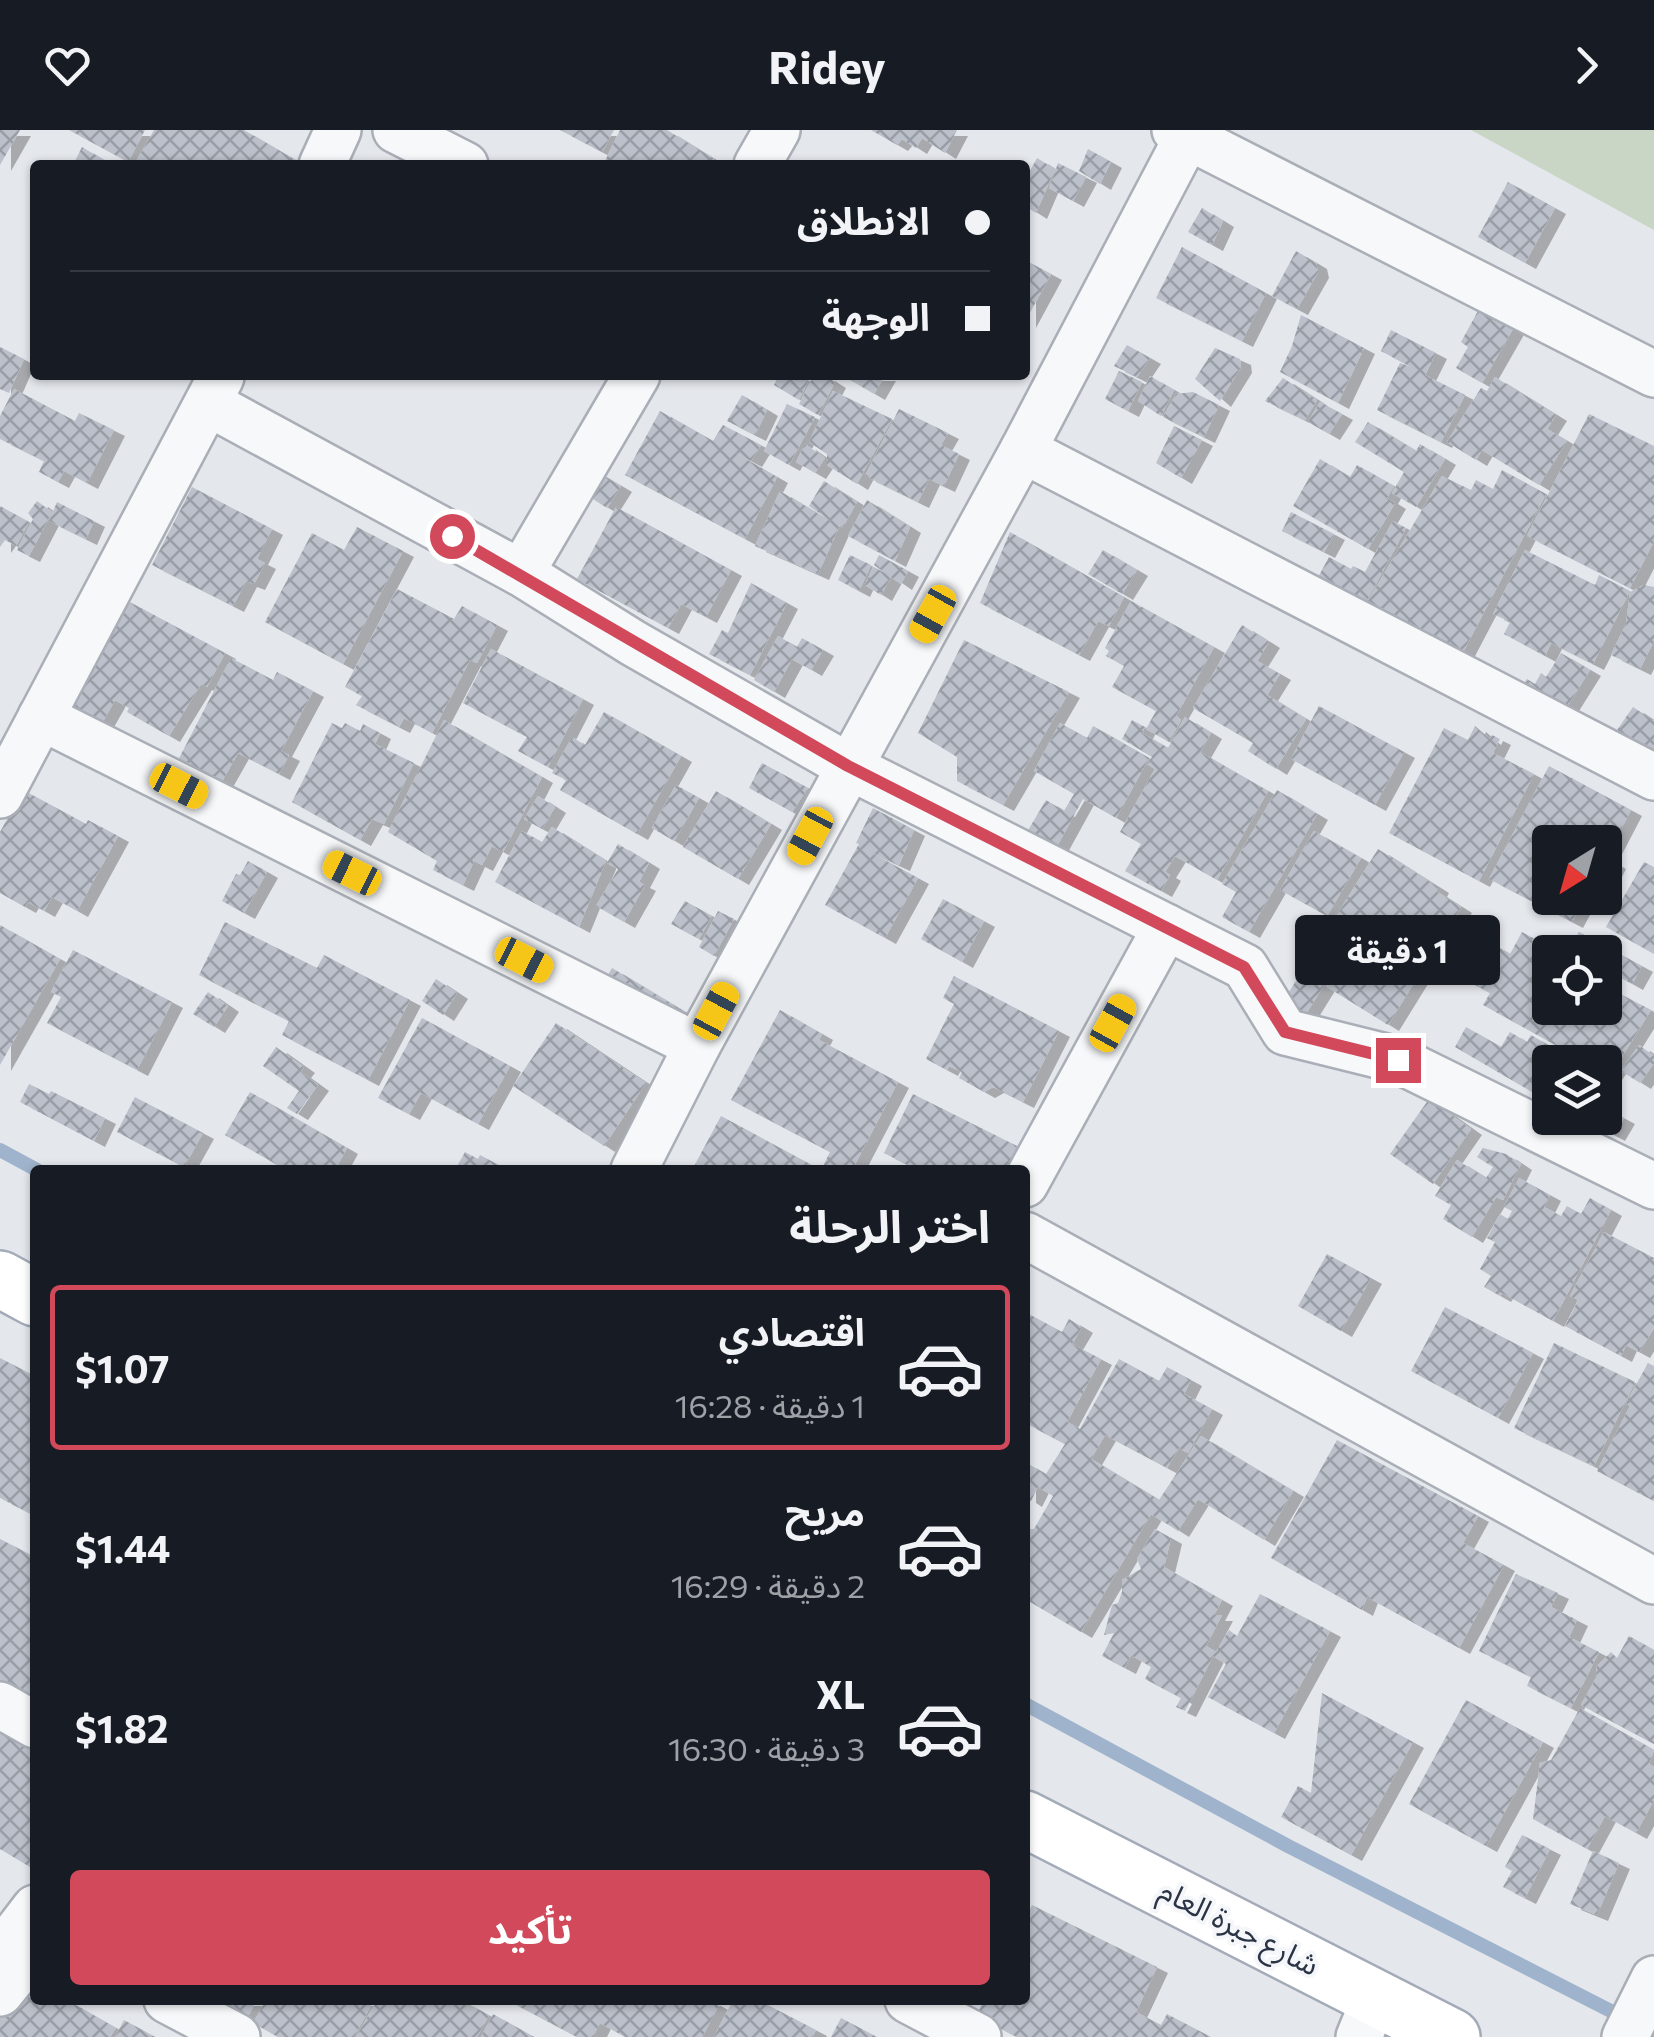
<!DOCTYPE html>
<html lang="ar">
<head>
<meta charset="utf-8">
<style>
  :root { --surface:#171b24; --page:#20242c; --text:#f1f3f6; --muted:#9ea1a6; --line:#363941; --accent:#d1495b }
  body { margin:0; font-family:Commissioner,"Noto Sans Arabic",sans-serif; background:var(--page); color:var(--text); direction:rtl; height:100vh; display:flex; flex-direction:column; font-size:38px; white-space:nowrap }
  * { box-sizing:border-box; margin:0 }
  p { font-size:32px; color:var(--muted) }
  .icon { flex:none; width:55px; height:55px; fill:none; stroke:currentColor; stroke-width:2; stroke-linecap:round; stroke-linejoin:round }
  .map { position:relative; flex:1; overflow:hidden; direction:ltr }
  .details { position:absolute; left:30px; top:1035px; width:1000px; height:840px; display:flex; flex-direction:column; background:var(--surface); border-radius:10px; box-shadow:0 2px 8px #0004; direction:rtl }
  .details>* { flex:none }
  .hud { position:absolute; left:30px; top:30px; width:1000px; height:220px; border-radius:10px; box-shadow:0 2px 8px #0004; direction:rtl; display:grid; align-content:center; height:220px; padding:0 40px; background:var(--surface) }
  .needle { width:65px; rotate:217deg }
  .buttons { position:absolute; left:1532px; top:695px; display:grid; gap:20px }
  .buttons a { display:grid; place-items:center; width:90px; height:90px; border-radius:10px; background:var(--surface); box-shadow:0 2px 8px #0004; font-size:50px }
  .end { position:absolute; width:45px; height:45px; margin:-22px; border:12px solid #d1495b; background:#fff; box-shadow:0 0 0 5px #fff }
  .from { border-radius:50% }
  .bubble { position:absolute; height:70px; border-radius:10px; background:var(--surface); box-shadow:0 2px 8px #0004; font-size:32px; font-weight:700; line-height:70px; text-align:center; direction:rtl }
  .car { position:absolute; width:30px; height:60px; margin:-30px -15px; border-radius:12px; box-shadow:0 0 8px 2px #0007; background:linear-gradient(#f5c518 24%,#345 0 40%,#f5c518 0 76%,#345 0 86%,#f5c518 0) }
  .hud b { display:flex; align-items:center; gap:35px; height:95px; font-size:38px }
  .hud b+b { border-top:2px solid var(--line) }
  .hud i { width:25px; height:25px; background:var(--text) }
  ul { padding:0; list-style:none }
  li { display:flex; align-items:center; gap:30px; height:165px; margin:0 20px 15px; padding:0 20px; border:5px solid transparent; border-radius:10px }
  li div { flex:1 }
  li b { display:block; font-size:38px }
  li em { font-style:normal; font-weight:700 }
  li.on { border-color:var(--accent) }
  li>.icon { width:90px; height:90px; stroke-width:1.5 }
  h2 { padding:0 40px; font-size:45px; line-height:120px }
  .cta { display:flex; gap:20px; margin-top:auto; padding:20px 40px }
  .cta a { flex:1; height:115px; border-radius:10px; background:var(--accent); color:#fff; font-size:40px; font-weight:700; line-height:115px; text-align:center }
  header { display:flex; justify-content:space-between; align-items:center; height:130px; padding:0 40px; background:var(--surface); font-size:45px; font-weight:700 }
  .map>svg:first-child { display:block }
  .garden { fill:#c9d6c5 }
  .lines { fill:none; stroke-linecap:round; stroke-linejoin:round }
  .stream { stroke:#9fb4cc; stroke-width:14 }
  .building { fill:url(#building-cross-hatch); filter:url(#shadow) }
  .minor-casing { stroke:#a9aeb7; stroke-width:50 }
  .major-casing { stroke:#a3abb8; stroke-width:60 }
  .minor { stroke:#f7f8fa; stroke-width:45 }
  .major { stroke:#fff; stroke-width:55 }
  .route { stroke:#d1495b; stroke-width:12 }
  .labels { text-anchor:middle; stroke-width:8; stroke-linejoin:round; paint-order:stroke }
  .street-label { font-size:30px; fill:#2b3445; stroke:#f4f6f9 }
</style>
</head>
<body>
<header><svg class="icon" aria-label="forward" viewBox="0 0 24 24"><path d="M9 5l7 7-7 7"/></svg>Ridey<svg class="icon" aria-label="heart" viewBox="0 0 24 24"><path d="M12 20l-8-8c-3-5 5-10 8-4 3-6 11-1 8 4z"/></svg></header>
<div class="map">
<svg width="1654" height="1907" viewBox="0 0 1654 1907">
  <defs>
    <pattern id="building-cross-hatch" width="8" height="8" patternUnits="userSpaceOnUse" patternTransform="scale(2.5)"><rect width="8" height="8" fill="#bbc0ca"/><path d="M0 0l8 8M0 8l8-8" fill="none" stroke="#989da6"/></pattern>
    <filter id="shadow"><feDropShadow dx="11" dy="6" stdDeviation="0" flood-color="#0004"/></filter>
  </defs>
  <rect width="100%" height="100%" fill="#e4e7ec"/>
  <!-- garden -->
  <polygon class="garden" points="1471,0 1654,0 1654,100"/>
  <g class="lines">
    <!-- stream -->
    <g class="stream">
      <polyline points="0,1020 37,1040"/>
      <polyline points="1025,1574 1288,1716 1654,1903"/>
    </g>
  </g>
  <!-- building -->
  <g class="building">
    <polygon points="0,0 20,0 0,35"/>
    <polygon points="69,0 145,0 128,32"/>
    <polygon points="154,0 244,0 297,31 295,35 134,35"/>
    <polygon points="560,0 614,0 602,22"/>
    <polygon points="620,0 667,0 714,29 711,35 609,35 604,33"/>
    <polygon points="871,0 957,0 945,23 922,8 916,18 902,9 897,15"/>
    <polygon points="82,17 112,35 73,35"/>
    <polygon points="1088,19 1111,32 1100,54 1079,41"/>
    <polygon points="1037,28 1055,39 1036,83 1025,76 1025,50"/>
    <polygon points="1058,33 1086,47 1073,71 1049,58"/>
    <polygon points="1508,52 1555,78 1525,133 1478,107"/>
    <polygon points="1202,78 1223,91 1212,115 1188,102"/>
    <polygon points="1182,117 1266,163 1242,211 1156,168"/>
    <polygon points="1296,121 1316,133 1318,142 1297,179 1272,166"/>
    <polygon points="1025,130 1051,144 1025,192"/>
    <polygon points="1484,170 1518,190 1482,253 1456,238 1468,217 1461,212"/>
    <polygon points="1301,185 1364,218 1338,273 1280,242 1292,216"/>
    <polygon points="1391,200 1436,223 1425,245 1465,265 1441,312 1377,280 1400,233 1411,237 1381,221"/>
    <polygon points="1127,215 1150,228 1137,247 1114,236"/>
    <polygon points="0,217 24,229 9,263 0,259"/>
    <polygon points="1215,218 1240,229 1241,237 1220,271 1195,249"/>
    <polygon points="1119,241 1142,252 1128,281 1105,269"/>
    <polygon points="779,245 811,245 799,270 774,255"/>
    <polygon points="814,245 824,245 835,252 818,285 799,274"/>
    <polygon points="842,245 885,245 874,264"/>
    <polygon points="1150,246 1174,260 1161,286 1138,271"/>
    <polygon points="1495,247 1556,285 1547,299 1567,311 1539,355 1482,320 1476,330 1447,312 1481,258 1487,261"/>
    <polygon points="1283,248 1317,270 1305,290 1265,271"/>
    <polygon points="14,259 75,291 79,283 114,300 87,353 64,341 58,352 39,342 44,331 0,309 0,286"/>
    <polygon points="833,261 892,289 857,354 827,335 827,324 809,312"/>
    <polygon points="1193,262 1219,275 1204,307 1163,287 1176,264"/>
    <polygon points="742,265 767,280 755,305 727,291"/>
    <polygon points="1320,272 1342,284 1329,304 1308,292"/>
    <polygon points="787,274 815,287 789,335 764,321"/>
    <polygon points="899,279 948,303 941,315 959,324 944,356 929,349 918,372 865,346"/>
    <polygon points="660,281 713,311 723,295 761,315 751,331 730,320 777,347 745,409 625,345"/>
    <polygon points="1589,284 1654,316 1654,411 1630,458 1527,406"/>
    <polygon points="1368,292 1416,321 1420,314 1445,329 1416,377 1392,363 1404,342 1355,312"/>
    <polygon points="1174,296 1202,310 1181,348 1156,333"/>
    <polygon points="805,314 825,328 815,343 796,332"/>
    <polygon points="1320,329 1350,347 1357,335 1394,356 1387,368 1395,373 1368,419 1293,376"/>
    <polygon points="589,337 621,356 607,378 577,359"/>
    <polygon points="1502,340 1546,364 1462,524 1365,476 1442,346 1471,360 1476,350 1493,359"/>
    <polygon points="824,351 857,372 843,397 840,395 818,444 755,416 780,361 832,392 809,376"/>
    <polygon points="192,357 272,399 257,429 265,433 254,454 246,451 233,476 152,435"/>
    <polygon points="867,370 910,397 895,431 848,406"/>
    <polygon points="37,371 52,382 29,426 17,420 33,389 28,383"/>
    <polygon points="57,372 94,391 86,409 49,391"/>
    <polygon points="0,376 29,392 16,416 5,410 0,417"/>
    <polygon points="616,377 731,440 706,487 681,474 668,498 577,449"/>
    <polygon points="1291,382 1334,404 1324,422 1282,401"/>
    <polygon points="1393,391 1406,398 1363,478 1316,451 1329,427 1351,439 1353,436 1365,442"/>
    <polygon points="357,397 403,421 343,534 265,492 312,403 344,420"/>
    <polygon points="1010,402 1124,467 1109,496 1098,491 1079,525 980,473"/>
    <polygon points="1103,420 1137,440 1122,464 1088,444"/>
    <polygon points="1525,420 1595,455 1599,445 1630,461 1593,534 1551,513 1545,526 1504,504 1510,492 1493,484"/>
    <polygon points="850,425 871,435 859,461 838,450"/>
    <polygon points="879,425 908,441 901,454 891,447 881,465 865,455 873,437 885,443 874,435"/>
    <polygon points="751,453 787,473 750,545 709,524 722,500 728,503"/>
    <polygon points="1644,455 1654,457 1654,511 1640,539 1611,525 1626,494 1630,462"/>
    <polygon points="397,459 454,489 462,476 497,495 477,533 470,530 432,603 404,588 399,597 356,575 362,566 345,557"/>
    <polygon points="126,470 225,523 207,557 201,554 169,606 127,582 129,578 115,570 102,593 69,575"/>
    <polygon points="1131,471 1214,517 1176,586 1181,590 1169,612 1146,599 1156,581 1112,557 1124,536 1106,526 1109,521 1105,518"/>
    <polygon points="1242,495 1269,512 1257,531 1280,544 1267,565 1306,589 1276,639 1248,621 1253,613 1193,578"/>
    <polygon points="778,506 797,517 802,508 823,520 811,540 792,529 774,562 754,550"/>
    <polygon points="964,510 1069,562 1003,675 957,651 957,627 918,603"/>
    <polygon points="491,519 583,569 548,637 518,621 527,607 463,573"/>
    <polygon points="1561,523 1590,540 1563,583 1521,557 1527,549 1535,554 1541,543 1546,547"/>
    <polygon points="231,528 273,550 277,542 313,561 281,621 289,625 279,644 238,623 217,660 195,649 199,639 187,632 183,640 175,636"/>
    <polygon points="1319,576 1404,622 1375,675 1291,629"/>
    <polygon points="1633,577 1654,591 1654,625 1617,600"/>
    <polygon points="604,582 681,626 637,704 560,660 566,650 552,643 572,607 585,615"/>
    <polygon points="1185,587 1211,603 1200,622 1268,661 1217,750 1175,726 1165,742 1170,745 1161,761 1125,741 1141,714 1120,702 1155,639 1147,634 1152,627 1122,609 1132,590 1145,597 1142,603 1168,618"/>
    <polygon points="444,590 542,647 503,722 492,716 482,735 474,731 463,755 433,740 437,731 388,702"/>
    <polygon points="332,593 342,598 345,593 360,601 363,594 380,603 375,614 414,633 384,694 372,689 360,710 292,672"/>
    <polygon points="1060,593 1087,608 1093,596 1149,628 1116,688 1083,669 1056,718 1027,702 1046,670 1064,681 1074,664 1034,641"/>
    <polygon points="1475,596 1490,609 1492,605 1500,609 1493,623 1534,644 1479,751 1389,703 1444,598 1468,610"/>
    <polygon points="762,633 808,658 792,682 749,658"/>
    <polygon points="1549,636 1631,680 1606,728 1615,733 1605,753 1605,712 1550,712 1550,768 1585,768 1572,792 1489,749"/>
    <polygon points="676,655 699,668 674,711 652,698"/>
    <polygon points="23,660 86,694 88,690 118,706 77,781 52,767 44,781 28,772 25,777 0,763 0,702"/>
    <polygon points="1277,660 1317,684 1249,802 1222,787 1236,762 1222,754"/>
    <polygon points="716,661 771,694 738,749 683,717"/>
    <polygon points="538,666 555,677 542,699 524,689"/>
    <polygon points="873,678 914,700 899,735 866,720 918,748 885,808 825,775 859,714 856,713"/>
    <polygon points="552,697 606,731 579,797 495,752 522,701 542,712"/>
    <polygon points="1314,701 1361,728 1327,786 1280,760"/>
    <polygon points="618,714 649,733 639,752 645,755 624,792 596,776 618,739 607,733"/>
    <polygon points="1378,719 1438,757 1436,761 1461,777 1388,895 1324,855 1301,892 1279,878"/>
    <polygon points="248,731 267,742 244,783 222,771 236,744 240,745"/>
    <polygon points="1644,732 1654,737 1654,824 1606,797"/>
    <polygon points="943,769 984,791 962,832 921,809"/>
    <polygon points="685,771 712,786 699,809 671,794"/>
    <polygon points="718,781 734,789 714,826 699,817"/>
    <polygon points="225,792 317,838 324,825 410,870 368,950 282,905 289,891 199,845"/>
    <polygon points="0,795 60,829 0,935"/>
    <polygon points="1522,802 1559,822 1550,822 1550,878 1605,878 1605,856 1651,880 1610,946 1605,943 1605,932 1586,932 1483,875 1490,863 1471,853 1493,814 1510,824"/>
    <polygon points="1579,802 1642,836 1632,854 1605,839 1605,822 1567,822"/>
    <polygon points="73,820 172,872 137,940 47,893 61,867 51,862"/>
    <polygon points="612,838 685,882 673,902 600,859"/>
    <polygon points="954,846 1059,901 1023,972 993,957 984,962 959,948 962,942 949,936 947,940 926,929 954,874 943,868"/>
    <polygon points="436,849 457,863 443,885 422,871"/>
    <polygon points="208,862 228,876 214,897 193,884"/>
    <polygon points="780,880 822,904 819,910 898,952 852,1040 821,1040 830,1022 731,970"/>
    <polygon points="422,888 510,936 478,994 421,963 409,984 378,968"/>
    <polygon points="556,893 646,953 604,1016 513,956"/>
    <polygon points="1466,897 1501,917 1510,902 1527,912 1531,905 1548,915 1541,928 1548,933 1532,962 1455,917"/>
    <polygon points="1639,915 1654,926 1654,933 1640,953 1621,941"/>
    <polygon points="276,917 304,937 300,942 318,955 297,984 287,978 299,961 263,936"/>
    <polygon points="29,954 49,964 51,961 105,988 94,1011 20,972"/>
    <polygon points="250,962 347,1018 335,1040 286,1040 225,1005"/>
    <polygon points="913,964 1017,1016 1005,1040 917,1040 884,1023"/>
    <polygon points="135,967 203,1003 184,1037 117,1002"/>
    <polygon points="1429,969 1471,999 1433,1054 1390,1024"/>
    <polygon points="1605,978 1624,988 1614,1005 1582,988 1605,988"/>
    <polygon points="721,986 821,1040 692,1040"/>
    <polygon points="1483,1018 1506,1024 1521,1034 1503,1070 1496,1067 1472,1107 1443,1089 1451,1075 1435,1066 1457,1030 1486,1048 1493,1037 1477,1027"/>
    <polygon points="465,1022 478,1029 480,1025 508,1040 455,1040"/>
    <polygon points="1519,1048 1550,1065 1544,1077 1561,1086 1567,1076 1581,1084 1590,1068 1611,1080 1553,1191 1502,1163 1500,1166 1484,1157 1491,1146 1480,1139 1495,1112 1487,1108 1500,1084 1508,1089 1512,1081 1504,1077"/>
    <polygon points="1604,1102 1654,1128 1654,1198 1639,1222 1626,1215 1621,1226 1565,1196 1578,1170 1570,1166"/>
    <polygon points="1327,1124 1371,1148 1341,1201 1298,1176"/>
    <polygon points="1445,1177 1533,1223 1498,1288 1411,1241"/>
    <polygon points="1025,1182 1062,1202 1069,1189 1082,1197 1072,1214 1101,1229 1067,1292 1080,1299 1119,1229 1159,1251 1167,1237 1191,1250 1184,1264 1212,1279 1188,1323 1179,1318 1167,1338 1105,1305 1091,1329 1159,1370 1201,1306 1293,1361 1264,1410 1198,1369 1178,1401 1151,1384 1081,1502 1025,1469 1025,1399 1034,1399 1053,1366 1038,1357 1031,1371 1025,1367 1025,1332 1046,1344 1065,1314 1025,1293 1029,1278 1025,1275"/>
    <polygon points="1554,1213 1635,1252 1594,1336 1514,1298"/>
    <polygon points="0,1228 35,1246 35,1386 0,1368"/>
    <polygon points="1648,1233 1654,1236 1654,1371 1597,1341 1630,1276 1626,1273"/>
    <polygon points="1337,1310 1478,1386 1463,1413 1504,1435 1459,1518 1367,1467 1362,1480 1271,1428"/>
    <polygon points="1155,1399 1171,1408 1164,1437 1222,1470 1214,1485 1222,1485 1206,1516 1216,1522 1229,1500 1237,1506 1260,1464 1330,1501 1274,1603 1208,1567 1226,1534 1213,1526 1185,1581 1176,1577 1181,1568 1145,1549 1151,1537 1131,1525 1125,1538 1102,1526 1114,1503 1104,1505 1112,1475 1118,1473 1122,1462 1122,1450 1141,1439 1137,1429"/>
    <polygon points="0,1409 35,1427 35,1579 0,1561"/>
    <polygon points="1516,1444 1558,1463 1551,1477 1577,1490 1569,1507 1599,1522 1571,1578 1527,1556 1531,1547 1479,1521"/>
    <polygon points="1629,1506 1654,1520 1654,1614 1581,1575 1596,1548 1597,1536 1611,1522 1617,1528"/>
    <polygon points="1322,1563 1413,1612 1351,1725 1281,1687 1298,1656 1311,1663"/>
    <polygon points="1466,1570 1543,1612 1486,1716 1409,1674"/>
    <polygon points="1580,1578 1654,1620 1649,1634 1654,1637 1654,1670 1636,1703 1605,1686 1587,1719 1533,1689 1540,1633 1551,1630"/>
    <polygon points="0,1598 35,1618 35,1740 0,1719"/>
    <polygon points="1522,1705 1550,1719 1525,1768 1503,1757 1512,1741 1505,1737"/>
    <polygon points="1593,1721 1619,1733 1597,1785 1570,1774"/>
    <polygon points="1032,1775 1157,1837 1136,1882 1161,1895 1167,1884 1211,1907 1017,1907 976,1886 984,1870 1025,1870 1025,1789"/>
    <polygon points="35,1851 35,1870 67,1870 116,1898 110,1907 0,1907 0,1881"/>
    <polygon points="214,1870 257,1870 247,1888"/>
    <polygon points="266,1870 374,1870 354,1907 278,1907 253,1893"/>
    <polygon points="377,1870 461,1870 489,1885 477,1907 356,1907"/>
    <polygon points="507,1870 710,1870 719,1875 702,1907 625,1907 600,1893 593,1907 577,1907"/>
    <polygon points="733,1870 758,1870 816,1900 812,1907 714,1907"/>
    <polygon points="493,1884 534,1907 481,1907"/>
    <polygon points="841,1888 877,1907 831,1907"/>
    <polygon points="124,1890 155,1907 115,1907"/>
  </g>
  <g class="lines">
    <!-- minor casing -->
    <g class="minor-casing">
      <g id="minor">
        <polyline points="396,0 465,35"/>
        <polyline points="1175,0 1654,244"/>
        <polyline points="322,35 338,0"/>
        <polyline points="757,35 777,0"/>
        <polyline points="208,273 521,443 633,513 848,636 1245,837 1285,902 1398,930 1654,1056"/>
        <polyline points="1023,320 1654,647"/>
        <polyline points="521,443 637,245"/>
        <polyline points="41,587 697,916"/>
        <polyline points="0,665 221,247"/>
        <polyline points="634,1040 697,916 1023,320 1191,0"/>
        <polyline points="1025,1054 1166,797"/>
        <polyline points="1025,1105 1654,1451"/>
        <polyline points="0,1575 35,1595"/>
        <polyline points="0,1824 35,1778"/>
        <polyline points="0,1863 35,1820"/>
        <polyline points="167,1870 237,1907"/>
        <polyline points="908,1870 978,1907"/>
        <polyline points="1359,1907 1375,1868"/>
        <polyline points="1625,1907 1654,1849"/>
      </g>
    </g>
    <!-- major casing -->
    <g class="major-casing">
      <g id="major">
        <polyline points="0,1149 35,1168"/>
        <polyline points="1025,1689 1452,1907"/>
      </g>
    </g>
    <!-- minor -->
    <use href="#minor" class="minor"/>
    <!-- major -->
    <use href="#major" class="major"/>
  </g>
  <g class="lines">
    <!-- route -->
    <polyline class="route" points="452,406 848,636 1244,837 1285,902 1398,930"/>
  </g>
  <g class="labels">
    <!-- street labels -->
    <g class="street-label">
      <text transform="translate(1239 1798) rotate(27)" y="10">شارع جبرة العام</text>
    </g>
  </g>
</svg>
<div class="buttons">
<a><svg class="needle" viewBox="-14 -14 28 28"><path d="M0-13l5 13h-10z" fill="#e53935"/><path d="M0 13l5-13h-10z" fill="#9ea1a6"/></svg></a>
<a><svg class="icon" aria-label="locate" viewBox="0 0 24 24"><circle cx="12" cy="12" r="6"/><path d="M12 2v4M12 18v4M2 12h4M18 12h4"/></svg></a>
<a><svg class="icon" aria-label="layers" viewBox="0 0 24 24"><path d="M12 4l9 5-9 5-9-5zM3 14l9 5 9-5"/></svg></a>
</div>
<i class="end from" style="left:452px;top:406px"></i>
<i class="end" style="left:1398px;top:930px"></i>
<div class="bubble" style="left:1295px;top:785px;width:205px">1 دقيقة</div>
<i class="car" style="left:933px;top:484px;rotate:209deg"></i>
<i class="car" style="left:179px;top:656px;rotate:117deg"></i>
<i class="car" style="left:810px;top:706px;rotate:208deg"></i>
<i class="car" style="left:352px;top:743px;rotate:296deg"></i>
<i class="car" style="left:524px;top:830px;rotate:117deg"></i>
<i class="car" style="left:716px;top:881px;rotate:28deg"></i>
<i class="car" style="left:1113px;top:893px;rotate:29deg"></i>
<div class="hud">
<b><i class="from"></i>الانطلاق</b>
<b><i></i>الوجهة</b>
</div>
<section class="details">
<h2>اختر الرحلة</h2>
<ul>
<li class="on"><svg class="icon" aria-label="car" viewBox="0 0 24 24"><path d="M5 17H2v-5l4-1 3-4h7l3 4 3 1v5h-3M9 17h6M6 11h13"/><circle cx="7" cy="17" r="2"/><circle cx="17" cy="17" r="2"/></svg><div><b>اقتصادي</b><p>1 دقيقة · 16:28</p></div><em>$1.07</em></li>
<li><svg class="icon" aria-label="car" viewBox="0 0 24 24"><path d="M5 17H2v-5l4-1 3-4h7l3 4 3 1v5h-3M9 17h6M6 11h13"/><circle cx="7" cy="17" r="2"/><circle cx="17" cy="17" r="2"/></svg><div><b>مريح</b><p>2 دقيقة · 16:29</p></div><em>$1.44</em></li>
<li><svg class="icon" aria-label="car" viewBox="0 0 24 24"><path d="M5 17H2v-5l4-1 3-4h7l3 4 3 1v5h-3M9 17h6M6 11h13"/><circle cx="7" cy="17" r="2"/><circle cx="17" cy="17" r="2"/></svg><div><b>XL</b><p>3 دقيقة · 16:30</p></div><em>$1.82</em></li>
</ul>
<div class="cta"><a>تأكيد</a></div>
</section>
</div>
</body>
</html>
